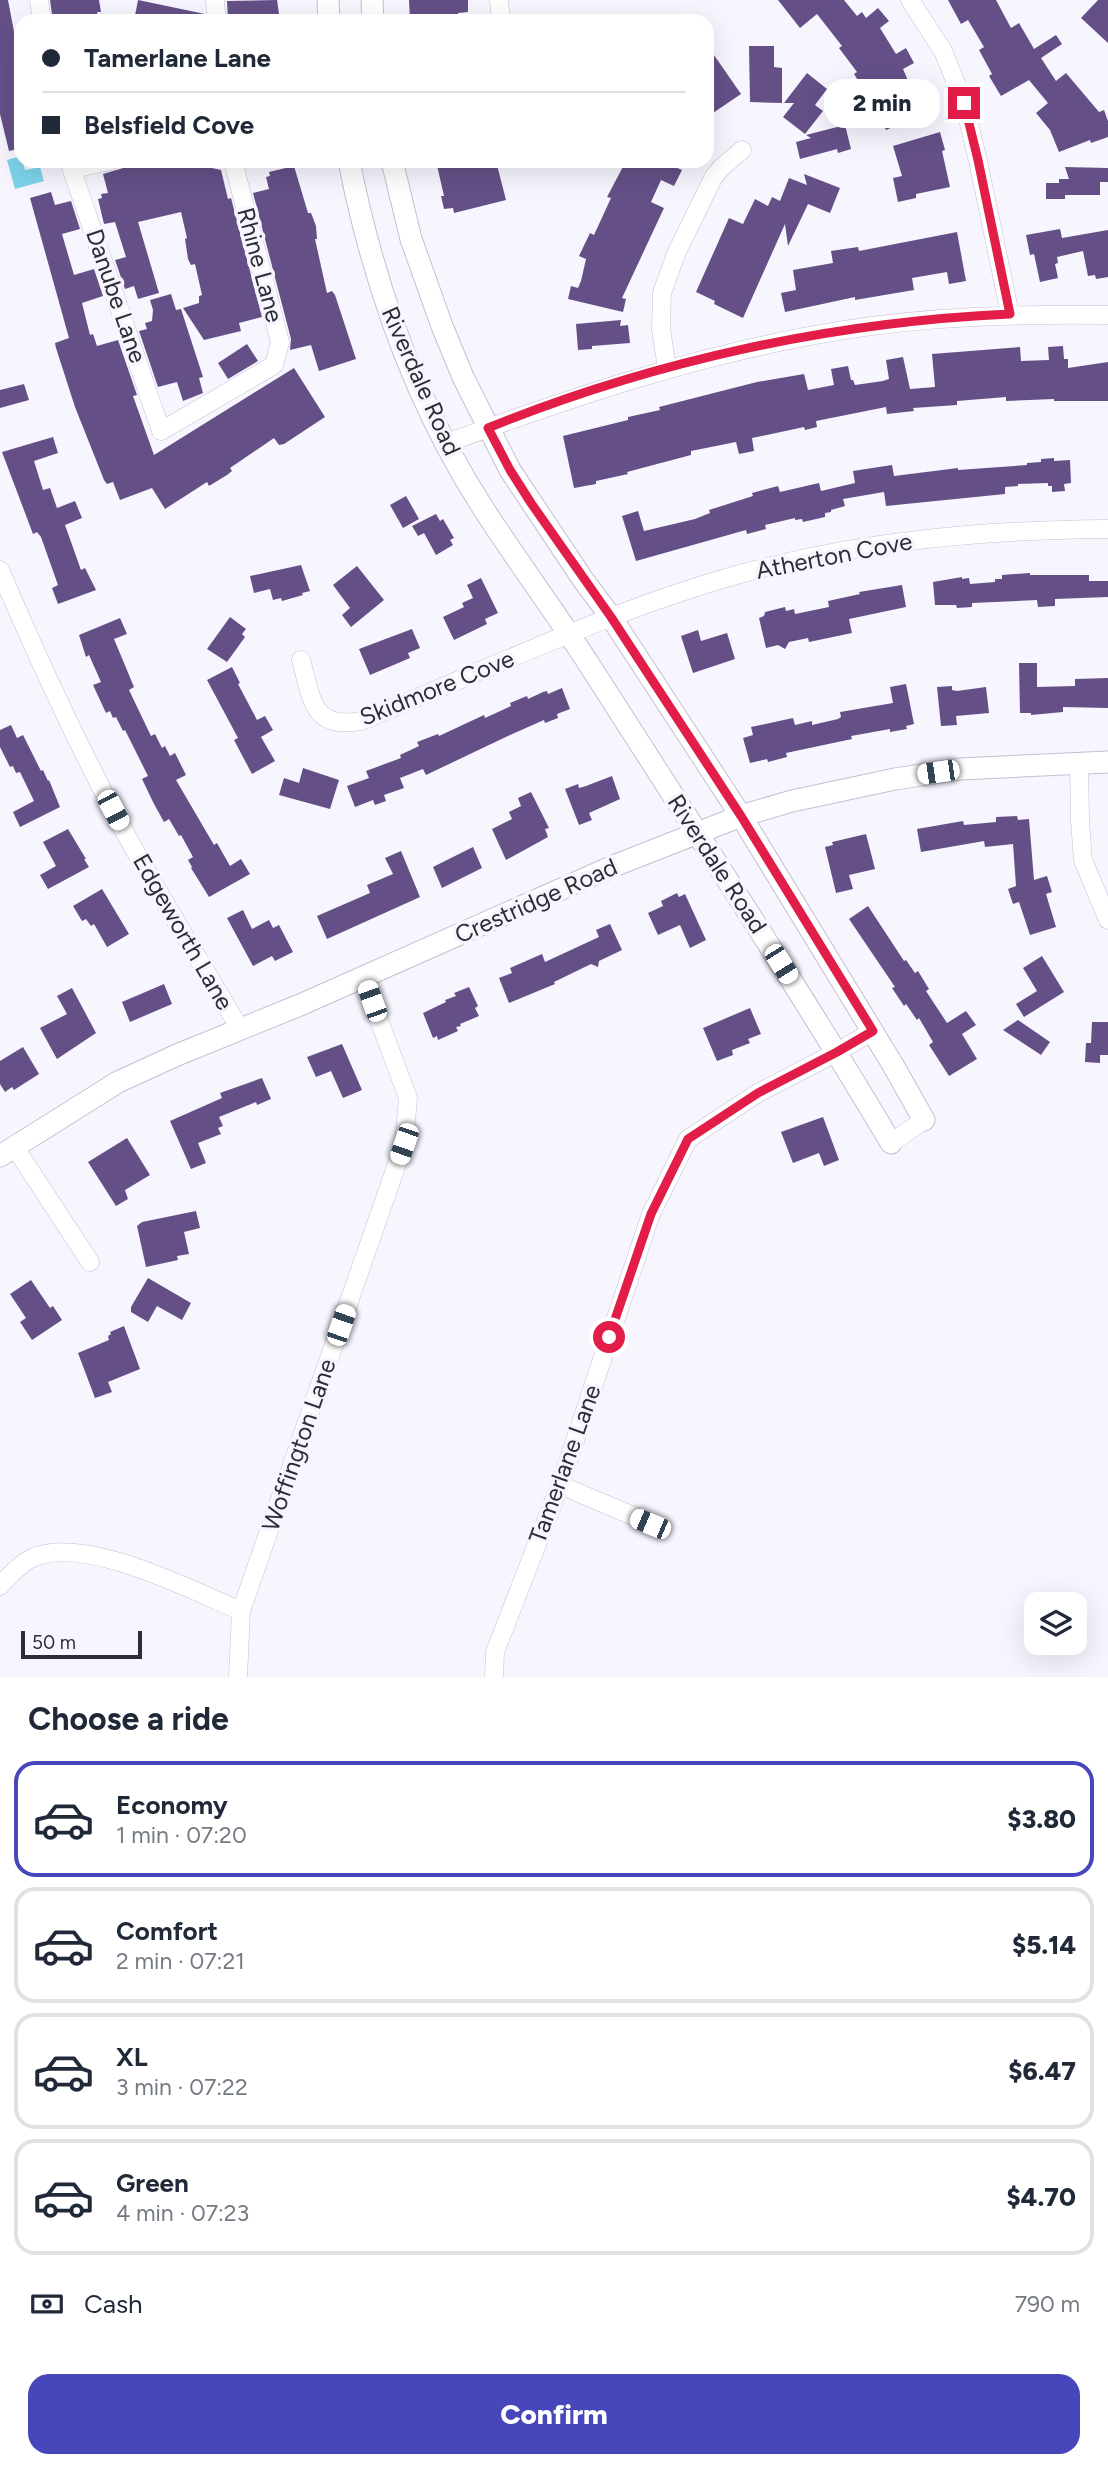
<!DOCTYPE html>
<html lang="en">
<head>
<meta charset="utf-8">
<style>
  :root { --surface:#fff; --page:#f6f6f7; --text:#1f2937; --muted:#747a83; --line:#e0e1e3; --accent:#4746bb }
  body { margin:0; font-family:Figtree,sans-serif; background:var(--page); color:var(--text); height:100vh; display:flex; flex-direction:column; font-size:26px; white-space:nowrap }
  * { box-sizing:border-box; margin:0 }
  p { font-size:23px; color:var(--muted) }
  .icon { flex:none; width:38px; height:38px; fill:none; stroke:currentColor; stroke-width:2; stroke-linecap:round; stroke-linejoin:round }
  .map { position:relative; height:1677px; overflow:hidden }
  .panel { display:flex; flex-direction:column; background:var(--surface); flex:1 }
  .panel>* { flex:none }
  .hud { position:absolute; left:14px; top:14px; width:700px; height:154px; border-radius:21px; box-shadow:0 7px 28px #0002; display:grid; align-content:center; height:154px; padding:0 28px; background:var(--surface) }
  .fabs { position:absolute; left:1024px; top:1592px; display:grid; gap:14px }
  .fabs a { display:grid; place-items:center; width:63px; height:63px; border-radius:14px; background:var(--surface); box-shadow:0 7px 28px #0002; font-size:35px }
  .scale { position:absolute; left:21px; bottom:18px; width:121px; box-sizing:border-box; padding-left:7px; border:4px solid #2e2c34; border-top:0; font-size:19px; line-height:24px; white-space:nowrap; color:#2e2c34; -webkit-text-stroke:5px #f7f5fe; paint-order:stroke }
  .end { position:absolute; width:32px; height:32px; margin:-16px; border:9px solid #e11d48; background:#fff; box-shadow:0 0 0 4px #fff }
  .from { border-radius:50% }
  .bubble { position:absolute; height:49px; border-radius:21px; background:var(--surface); box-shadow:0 7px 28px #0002; font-size:23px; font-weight:800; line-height:49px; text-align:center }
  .car { position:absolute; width:21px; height:42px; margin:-21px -10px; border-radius:9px; box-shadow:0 0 5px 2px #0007; background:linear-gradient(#fff 24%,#345 0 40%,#fff 0 76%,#345 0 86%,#fff 0) }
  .hud b { display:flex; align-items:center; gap:24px; height:66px; font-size:26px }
  .hud b+b { border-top:2px solid var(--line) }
  .hud i { width:18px; height:18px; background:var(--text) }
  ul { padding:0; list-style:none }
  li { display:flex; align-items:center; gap:21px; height:116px; margin:0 14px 10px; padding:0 14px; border:4px solid var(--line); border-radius:21px }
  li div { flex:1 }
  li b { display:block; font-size:26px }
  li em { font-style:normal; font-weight:800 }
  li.current { border-color:var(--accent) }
  li>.icon { width:63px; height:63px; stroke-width:1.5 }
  h2 { padding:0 28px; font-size:32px; line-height:84px }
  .pay { display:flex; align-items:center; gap:18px; height:77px; padding:0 28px; font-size:26px }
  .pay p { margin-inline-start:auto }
  .cta { display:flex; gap:14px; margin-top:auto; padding:14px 28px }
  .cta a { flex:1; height:80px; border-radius:21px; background:var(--accent); color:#fff; font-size:28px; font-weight:800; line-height:80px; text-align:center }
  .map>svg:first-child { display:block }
  .water { fill:#7dd4ea }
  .building { fill:#645087 }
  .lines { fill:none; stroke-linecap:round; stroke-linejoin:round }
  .minor-casing { stroke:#c5bfd4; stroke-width:19 }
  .tertiary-casing { stroke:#c5bfd4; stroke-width:23 }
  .minor { stroke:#fff; stroke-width:18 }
  .tertiary { stroke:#fff; stroke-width:21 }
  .route { stroke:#e11d48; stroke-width:9 }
  .labels { text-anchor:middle; stroke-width:7; stroke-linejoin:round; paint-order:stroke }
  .street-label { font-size:24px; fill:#2e2c34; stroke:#f7f5fe }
</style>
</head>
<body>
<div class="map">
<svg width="1108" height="1677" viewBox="0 0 1108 1677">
  <rect width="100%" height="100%" fill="#f7f5fe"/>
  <!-- water -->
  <polygon class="water" points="21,156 25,170 40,167 44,181 15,189 7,160"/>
  <!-- building -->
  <g class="building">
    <polygon points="0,0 8,0 19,58 21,58 21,148 9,151 0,114"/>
    <polygon points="50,0 99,0 101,12 97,12 99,21 53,21"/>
    <polygon points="138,0 205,14 206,21 134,21"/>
    <polygon points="277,0 280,21 228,21 227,1"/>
    <polygon points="409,0 468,0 468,12 458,13 459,21 410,21"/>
    <polygon points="778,0 844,0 857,16 862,12 866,18 878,8 889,21 880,28 896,54 906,48 914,63 903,69 916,99 927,93 934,109 886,130 867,86 863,88 854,74 857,72 839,48 842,46 817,14 800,28"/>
    <polygon points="948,0 996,0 1011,28 1019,23 1034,49 1056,35 1062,44 1041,58 1056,81 1066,73 1099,112 1104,110 1108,121 1108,137 1091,143 1090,140 1059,152 1050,130 1036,113 1048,103 1029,80 1001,96 989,76 992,74 979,50 984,47 968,20 961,24"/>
    <polygon points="1098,0 1108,0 1108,43 1081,18"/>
    <polygon points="707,45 741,94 707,117"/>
    <polygon points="749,46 774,46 774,67 782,68 782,103 750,102"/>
    <polygon points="807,73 827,89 815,105 823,111 805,134 783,117 794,103 784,103"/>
    <polygon points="845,125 851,149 838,153 837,149 800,159 796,142 811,138 806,135"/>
    <polygon points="940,132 945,150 942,151 950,187 916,194 916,198 898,202 893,178 902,176 893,146"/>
    <polygon points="147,161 210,161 212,168 221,170 228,199 231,198 262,317 239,323 241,331 204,340 183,308 199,303 199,296 202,295 195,264 191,265 188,259 185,239 187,238 181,212 138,222 159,293 138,299 134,286 125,289 115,260 126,257 115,222 104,224 98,199 102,198 101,194 108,193 103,174"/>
    <polygon points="436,161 491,161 493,166 497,165 506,200 454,213 453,208 444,209 441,196 444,196"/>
    <polygon points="626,161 661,161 682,170 674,186 661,180 651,202 664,208 622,298 626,299 623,312 568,299 571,286 578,288 581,281 586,259 579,256 590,233 594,235 611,198 607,197"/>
    <polygon points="294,166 308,213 311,213 316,226 317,239 315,239 327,293 332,291 335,295 356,359 319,371 311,345 290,350 291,339 253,193 269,189 266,177 270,176 269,172"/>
    <polygon points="1065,167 1108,168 1108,182 1100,182 1100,195 1065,195 1065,199 1046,199 1046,183 1059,183 1059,179 1069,179"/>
    <polygon points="804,174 840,188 830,213 808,204 788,246 785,224 743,318 714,304 715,301 696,292 729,218 743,224 755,199 768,206 772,197 780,201 789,178 807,185"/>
    <polygon points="51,192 55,205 71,201 80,229 62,234 74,275 94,269 103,296 82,303 90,335 93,334 97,346 118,340 137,395 133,396 154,455 294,368 325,417 284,444 279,445 274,438 230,468 232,471 227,475 209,486 207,482 165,509 152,488 120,500 113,482 107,484 104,480 75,407 56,348 55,343 69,338 30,198"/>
    <polygon points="1060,229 1062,238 1108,230 1108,277 1096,279 1095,275 1088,276 1083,251 1057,257 1058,263 1055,264 1058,278 1040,282 1034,254 1030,255 1026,235"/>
    <polygon points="957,232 966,281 949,284 947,272 912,278 914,290 855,300 855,297 785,312 781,293 796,290 793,270 833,263 831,251 858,247 859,251"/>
    <polygon points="171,294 176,310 181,309 203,377 199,378 203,393 183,401 177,382 158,387 139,331 147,329 145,323 152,321 153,310 150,300"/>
    <polygon points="621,320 620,326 628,325 630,343 592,346 592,349 578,350 576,324"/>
    <polygon points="247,344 258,361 228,379 218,363"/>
    <polygon points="1063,346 1064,359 1068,359 1068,368 1108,362 1108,401 1054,401 1054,399 1006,401 1006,397 957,401 957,405 913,408 914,411 887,414 886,407 816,421 817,427 805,430 804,427 752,438 754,451 739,454 736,442 691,451 691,455 627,472 628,474 596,481 596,484 574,488 563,436 628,420 628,417 660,410 659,407 757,382 804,374 808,390 834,385 831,369 848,366 851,380 853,380 855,385 883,381 889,379 886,360 903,357 910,389 935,387 932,354 1020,347 1021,361 1049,360 1048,347"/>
    <polygon points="24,384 29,400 0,408 0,390"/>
    <polygon points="53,437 58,453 34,461 43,490 50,488 57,508 75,501 82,518 65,525 81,570 85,568 96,590 58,604 52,588 58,585 41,537 37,532 33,534 2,452"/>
    <polygon points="1054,458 1054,461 1070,460 1071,483 1064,484 1065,491 1052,492 1052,486 1048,486 1048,483 1018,484 1018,486 1005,487 1005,494 886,506 884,492 843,499 845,506 831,510 831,512 825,513 825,517 803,522 802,519 795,520 795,518 765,525 766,529 747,534 746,530 636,561 622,516 638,511 644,531 695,519 710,513 709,510 753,496 752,493 778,486 780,492 819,483 821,491 855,483 853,471 892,465 894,476 958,468 958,470 1027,465 1027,463 1041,462 1041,459"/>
    <polygon points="406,496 419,519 403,528 390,505"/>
    <polygon points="436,514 440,521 443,519 454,538 450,540 453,545 436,555 424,533 418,536 412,526"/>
    <polygon points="301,565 310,591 302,593 303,595 282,601 281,598 273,600 270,589 254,593 250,576"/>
    <polygon points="357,566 384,600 351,627 342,615 350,608 333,585"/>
    <polygon points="1030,573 1030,575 1089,575 1089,581 1108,581 1108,597 1055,599 1055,606 1038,607 1037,600 972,603 972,607 957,608 956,605 935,605 933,582 962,577 962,579 969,578 970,584 995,582 995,579 1002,579 1002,575"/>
    <polygon points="481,578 498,613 485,619 487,624 454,640 443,617 464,607 462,603 473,598 467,585"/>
    <polygon points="902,585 906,607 849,619 852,633 809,642 808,638 789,642 785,649 778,645 766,648 759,618 764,616 765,612 785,607 786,611 794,609 795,614 829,607 828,601 860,594 859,592"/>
    <polygon points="230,617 246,629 242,634 245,637 227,662 207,649"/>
    <polygon points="120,618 127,634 114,639 134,687 129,690 151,736 155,734 162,748 165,746 170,756 175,753 186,775 176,780 214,845 217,843 230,866 241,859 250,874 209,897 191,868 192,867 188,860 193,857 181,835 179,836 169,819 164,822 154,804 142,779 148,776 125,730 123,731 116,717 113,718 110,711 106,713 93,685 101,682 89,655 86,657 79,635"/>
    <polygon points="412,629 420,648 408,653 410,658 403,661 370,675 359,649"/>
    <polygon points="698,630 701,641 727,633 735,659 693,673 681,636"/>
    <polygon points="1019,663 1037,663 1037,687 1075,686 1075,679 1108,678 1108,708 1063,707 1063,712 1031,715 1031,713 1020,713"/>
    <polygon points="232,667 240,683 238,684 257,720 265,716 273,730 261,737 275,761 252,774 234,740 238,738 207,680"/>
    <polygon points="906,684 914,724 906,726 907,729 890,732 890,729 851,736 852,739 786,753 787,757 768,762 767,759 750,763 743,738 753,735 751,727 793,718 795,725 812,721 812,725 838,719 841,717 840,712 893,703 890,687"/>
    <polygon points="952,686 952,690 957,691 986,687 989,713 956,716 957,725 941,726 937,687"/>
    <polygon points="562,688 570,709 557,714 558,718 545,723 544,720 510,735 426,775 423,769 400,778 404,788 384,795 386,801 375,805 373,800 355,807 347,786 369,778 366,771 401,758 400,755 419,746 417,742 438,734 439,736 484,715 485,718 511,706 510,703 527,696 528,699 543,692 547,691 548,694"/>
    <polygon points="11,725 17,738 23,735 41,771 43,770 48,781 49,780 60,807 20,827 13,812 34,801 20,772 16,773 13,766 10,767 0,747 0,730"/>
    <polygon points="303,768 339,780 330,809 279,795 284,778 299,783"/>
    <polygon points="612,776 620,799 589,813 592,820 579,825 565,789 578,784 579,788 586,786"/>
    <polygon points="531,792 549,828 545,829 548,837 506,860 492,829 512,819 509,812 521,806 518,798"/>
    <polygon points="1017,816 1018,820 1029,819 1034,880 1047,876 1052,892 1046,894 1056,927 1030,935 1019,902 1013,904 1008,889 1016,886 1013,844 985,847 984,841 921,852 917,829 963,821 964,825 996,822 996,817"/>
    <polygon points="68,829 86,859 84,859 89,867 48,889 40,875 56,866 43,842"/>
    <polygon points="866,834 875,869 849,875 853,889 836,893 825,847 833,845 832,842"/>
    <polygon points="473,847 482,868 442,888 433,867"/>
    <polygon points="401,851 420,897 327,939 317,916 370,893 367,885 393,874 385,858"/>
    <polygon points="102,889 129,934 107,947 94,924 91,926 86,919 82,921 73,906"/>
    <polygon points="677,893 679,897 685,894 706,940 690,948 680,925 658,935 648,913 663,906 661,901"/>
    <polygon points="868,906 904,961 906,960 915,973 918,971 929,989 926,991 947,1023 966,1011 976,1025 962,1034 977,1059 949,1076 929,1045 933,1042 919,1018 917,1020 906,1004 904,1006 892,988 895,987 849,919"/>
    <polygon points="243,910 252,929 269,920 273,928 279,925 293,952 275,961 272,956 253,966 227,918"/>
    <polygon points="610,924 622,950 599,961 598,967 591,964 554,982 555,984 509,1003 499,978 512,973 510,968 542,954 545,962 599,937 596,930"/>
    <polygon points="1042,956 1064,992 1024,1017 1016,1004 1037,991 1023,968"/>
    <polygon points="164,984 172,1004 130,1022 122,1002"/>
    <polygon points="469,987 478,1006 475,1008 479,1016 460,1024 461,1026 456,1027 458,1031 438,1040 437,1036 433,1038 423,1013 446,1002 445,1000 456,996 454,993"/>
    <polygon points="72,988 96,1033 57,1059 40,1028 67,1014 57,996"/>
    <polygon points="750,1008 761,1034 748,1039 750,1043 732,1050 733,1055 717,1061 703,1028"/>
    <polygon points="1018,1020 1050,1042 1041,1055 1003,1030"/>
    <polygon points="1092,1022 1108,1022 1108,1055 1100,1055 1100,1063 1085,1062 1086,1043 1091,1043"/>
    <polygon points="342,1044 362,1090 343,1098 331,1071 316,1077 307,1057"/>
    <polygon points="23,1047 39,1074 14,1090 12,1087 5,1092 0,1084 0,1061"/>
    <polygon points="262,1078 271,1099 257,1105 256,1102 219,1117 223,1126 218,1128 221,1134 198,1143 206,1163 191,1169 170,1121 222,1098 220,1093"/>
    <polygon points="823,1117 839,1160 824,1166 819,1153 793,1163 781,1132"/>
    <polygon points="127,1138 150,1175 125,1190 128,1199 116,1206 88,1162"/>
    <polygon points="196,1211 200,1228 184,1232 189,1254 177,1256 178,1260 146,1267 137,1226 142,1222"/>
    <polygon points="148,1278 191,1303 182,1320 157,1306 148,1322 131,1312 131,1307"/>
    <polygon points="31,1280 50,1308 53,1306 62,1320 32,1340 20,1322 26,1318 10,1294"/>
    <polygon points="124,1326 140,1369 108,1382 112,1392 95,1398 78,1353 109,1340 108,1336 111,1334 110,1332"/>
  </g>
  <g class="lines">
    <!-- minor casing -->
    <g class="minor-casing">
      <g id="minor">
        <polyline points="39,0 42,21"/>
        <polyline points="215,0 217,21"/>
        <polyline points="499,0 501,21"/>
        <polyline points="910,0 943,51 964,103 978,161 1010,314"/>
        <polyline points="69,161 161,431 274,365 280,342 233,161"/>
        <polyline points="73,169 110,161"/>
        <polyline points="667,369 661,329 662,293 676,254 713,178 721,168 742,150"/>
        <path d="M447,443C575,396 703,353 838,331C928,316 1017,314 1108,315"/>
        <path d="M0,570C38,659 78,746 124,831C161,898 201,963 240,1029"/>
        <path d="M301,660C312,698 311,730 361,721C490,669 616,607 751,571C869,540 987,530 1108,529"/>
        <polyline points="1079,763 1080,821 1083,860 1108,920"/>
        <polyline points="891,1143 924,1120"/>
        <polyline points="14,1146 90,1262"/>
        <polyline points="560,1485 650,1523"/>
        <path d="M0,1586C8,1577 21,1563 32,1558C83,1534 191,1590 241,1611"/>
        <polyline points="238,1677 241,1611 404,1144 408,1098 363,977"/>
        <polyline points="494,1677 495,1652 560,1485 651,1214 688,1139 758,1093 837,1052 873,1031"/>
      </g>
    </g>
    <!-- tertiary casing -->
    <g class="tertiary-casing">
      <g id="tertiary">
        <polyline points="328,0 329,21"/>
        <polyline points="372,0 373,21"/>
        <path d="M349,161C373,282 416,404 483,508C519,564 559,617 594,672C694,829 796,983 891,1143"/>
        <polyline points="392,161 411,239 442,326 463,377 510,470 584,581 611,617 741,816 893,1065 924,1120"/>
        <polyline points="0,1156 118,1082 177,1055 300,1005 611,867 741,816 792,801 895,779 960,769 1108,762"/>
      </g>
    </g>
    <!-- minor -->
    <use href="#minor" class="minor"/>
    <!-- tertiary -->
    <use href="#tertiary" class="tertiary"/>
  </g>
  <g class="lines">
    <!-- route -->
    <path class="route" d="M609,1337L651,1214L688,1139L758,1093L837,1052L873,1031L741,816L611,617L531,503L510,470L488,428C653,361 832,322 1010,314L978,160L964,103"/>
  </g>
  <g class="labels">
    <!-- street labels -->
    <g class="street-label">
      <text transform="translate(260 265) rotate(75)" y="8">Rhine Lane</text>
      <text transform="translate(116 296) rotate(71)" y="8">Danube Lane</text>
      <text transform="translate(421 381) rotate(66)" y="8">Riverdale Road</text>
      <text transform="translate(834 556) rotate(-11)" y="8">Atherton Cove</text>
      <text transform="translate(437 688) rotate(-22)" y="8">Skidmore Cove</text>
      <text transform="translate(717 864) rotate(57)" y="8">Riverdale Road</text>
      <text transform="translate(536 901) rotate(-24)" y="8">Crestridge Road</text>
      <text transform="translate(183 932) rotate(60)" y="8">Edgeworth Lane</text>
      <text transform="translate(299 1445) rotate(-71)" y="8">Woffington Lane</text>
      <text transform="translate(565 1464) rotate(-70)" y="8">Tamerlane Lane</text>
    </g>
  </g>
</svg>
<div class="fabs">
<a><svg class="icon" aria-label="layers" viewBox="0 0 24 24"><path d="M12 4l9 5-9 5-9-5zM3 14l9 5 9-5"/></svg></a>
</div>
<div class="scale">50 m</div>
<i class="end from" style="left:609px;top:1337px"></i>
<i class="end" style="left:964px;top:103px"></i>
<div class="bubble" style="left:824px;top:79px;width:116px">2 min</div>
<i class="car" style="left:938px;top:772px;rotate:262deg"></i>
<i class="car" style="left:113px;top:810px;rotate:152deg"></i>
<i class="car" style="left:781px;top:964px;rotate:148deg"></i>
<i class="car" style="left:372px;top:1001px;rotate:340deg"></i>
<i class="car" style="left:404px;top:1144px;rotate:199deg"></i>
<i class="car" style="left:341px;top:1325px;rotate:19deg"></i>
<i class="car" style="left:650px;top:1524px;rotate:293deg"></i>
<div class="hud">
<b><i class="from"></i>Tamerlane Lane</b>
<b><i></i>Belsfield Cove</b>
</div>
</div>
<section class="panel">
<h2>Choose a ride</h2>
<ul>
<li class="current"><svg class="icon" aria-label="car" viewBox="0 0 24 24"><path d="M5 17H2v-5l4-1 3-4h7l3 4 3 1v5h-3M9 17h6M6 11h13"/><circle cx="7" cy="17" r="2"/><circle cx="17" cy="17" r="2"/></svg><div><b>Economy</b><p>1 min · 07:20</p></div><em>$3.80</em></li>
<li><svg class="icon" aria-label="car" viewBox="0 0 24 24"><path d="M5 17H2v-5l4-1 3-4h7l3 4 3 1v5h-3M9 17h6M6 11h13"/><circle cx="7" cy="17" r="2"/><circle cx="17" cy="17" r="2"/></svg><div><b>Comfort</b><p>2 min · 07:21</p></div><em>$5.14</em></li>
<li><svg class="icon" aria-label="car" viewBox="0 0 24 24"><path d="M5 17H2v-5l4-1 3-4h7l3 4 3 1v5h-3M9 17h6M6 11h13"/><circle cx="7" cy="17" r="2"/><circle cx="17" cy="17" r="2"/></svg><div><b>XL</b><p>3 min · 07:22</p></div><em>$6.47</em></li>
<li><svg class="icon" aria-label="car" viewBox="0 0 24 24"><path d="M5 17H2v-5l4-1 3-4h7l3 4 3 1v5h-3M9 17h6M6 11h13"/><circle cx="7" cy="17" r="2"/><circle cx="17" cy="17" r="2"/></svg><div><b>Green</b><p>4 min · 07:23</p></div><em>$4.70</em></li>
</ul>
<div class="pay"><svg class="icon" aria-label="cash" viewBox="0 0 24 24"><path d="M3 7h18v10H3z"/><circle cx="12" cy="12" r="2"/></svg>Cash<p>790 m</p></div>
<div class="cta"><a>Confirm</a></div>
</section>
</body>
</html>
